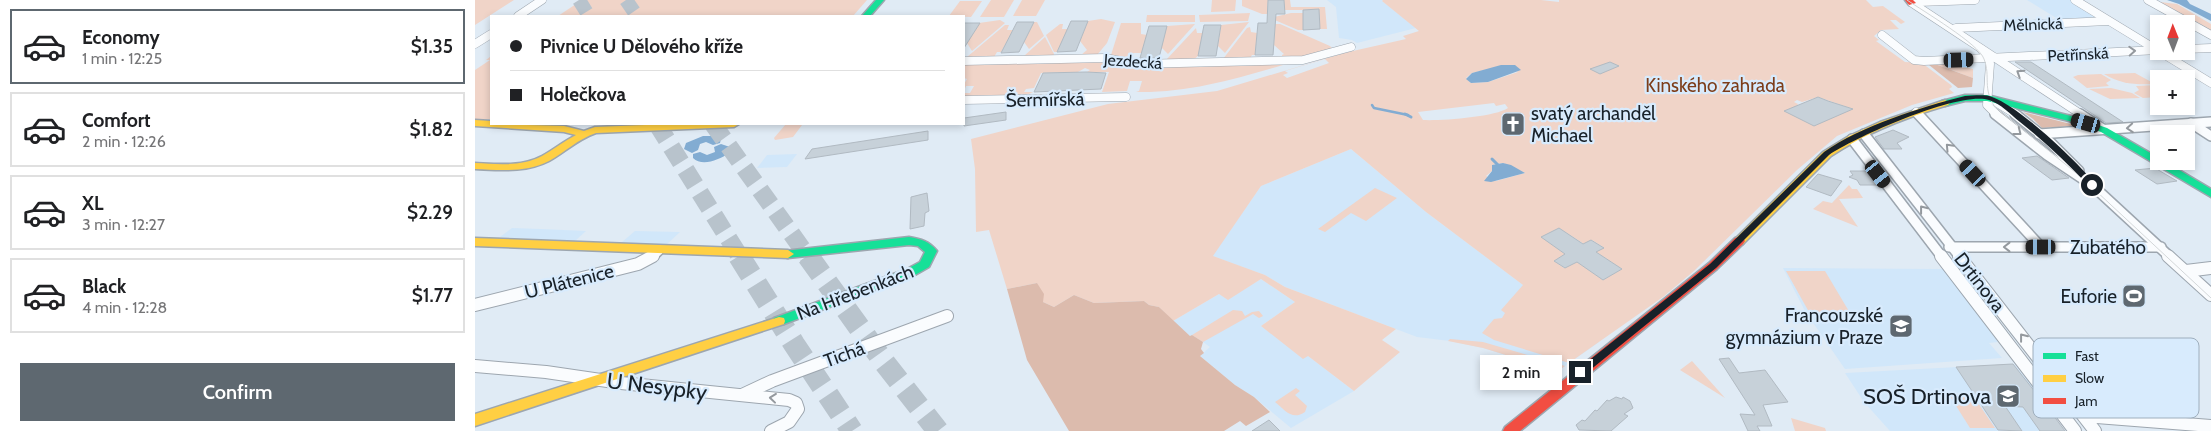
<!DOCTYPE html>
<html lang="en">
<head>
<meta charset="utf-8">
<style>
  :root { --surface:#fff; --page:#f2f2f2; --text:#202124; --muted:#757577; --line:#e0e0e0; --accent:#5e6870 }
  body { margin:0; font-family:Cabin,sans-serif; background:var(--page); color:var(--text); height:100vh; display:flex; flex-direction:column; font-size:19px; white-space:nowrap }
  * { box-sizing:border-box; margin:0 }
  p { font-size:16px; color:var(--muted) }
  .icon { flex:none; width:28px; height:28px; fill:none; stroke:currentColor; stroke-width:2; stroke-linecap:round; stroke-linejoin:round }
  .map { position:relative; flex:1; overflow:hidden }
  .panel { display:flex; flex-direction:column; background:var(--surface); width:475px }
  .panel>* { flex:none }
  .guide { position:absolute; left:15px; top:15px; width:475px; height:110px; border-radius:0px; box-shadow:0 2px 8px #0003; display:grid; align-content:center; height:110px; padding:0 20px; background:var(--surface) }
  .needle { width:32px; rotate:359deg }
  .tools { position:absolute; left:1675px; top:15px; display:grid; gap:10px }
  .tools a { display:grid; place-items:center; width:45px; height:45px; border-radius:0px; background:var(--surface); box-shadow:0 2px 8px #0003; font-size:25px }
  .end { position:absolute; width:22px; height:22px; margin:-11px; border:6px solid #182129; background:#fff; box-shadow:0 0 0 2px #fff }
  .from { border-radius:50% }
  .bubble { position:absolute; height:35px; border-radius:0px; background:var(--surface); box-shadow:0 2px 8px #0003; font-size:16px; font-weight:600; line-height:35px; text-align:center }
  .car { position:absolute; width:15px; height:30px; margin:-15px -8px; border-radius:6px; box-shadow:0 0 4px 1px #0007; background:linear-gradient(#222 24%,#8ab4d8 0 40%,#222 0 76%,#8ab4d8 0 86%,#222 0) }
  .guide b { display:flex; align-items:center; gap:18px; height:48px; font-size:19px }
  .guide b+b { border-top:1px solid var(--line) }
  .guide i { width:12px; height:12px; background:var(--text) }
  ul { padding:9px 0 0; list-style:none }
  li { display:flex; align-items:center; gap:15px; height:75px; margin:0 10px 8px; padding:0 10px; border:2px solid var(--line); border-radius:0px }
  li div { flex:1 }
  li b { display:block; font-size:19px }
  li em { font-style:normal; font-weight:600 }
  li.active { border-color:var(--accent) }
  li>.icon { width:45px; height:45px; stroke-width:1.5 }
  .button { display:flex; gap:10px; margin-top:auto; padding:10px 20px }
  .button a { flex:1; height:58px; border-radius:0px; background:var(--accent); color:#fff; font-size:20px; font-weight:600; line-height:58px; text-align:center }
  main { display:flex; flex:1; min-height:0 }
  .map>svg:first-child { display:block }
  .built { fill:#d1e7fa }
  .green { fill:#f0d4c8; fill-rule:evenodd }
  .forest { fill:#dcbbad }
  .water { fill:#82acd2 }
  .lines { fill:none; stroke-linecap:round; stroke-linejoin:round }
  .stream-far1 { stroke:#82acd2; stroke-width:2.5 }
  .stream { stroke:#82acd2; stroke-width:3 }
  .building { fill:#c7d1d9; stroke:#b1bac2 }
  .highway-tunnel-far2 { stroke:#b8c3cc; stroke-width:14; stroke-dasharray:14 8; stroke-linecap:butt }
  .highway-tunnel-far1 { stroke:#b8c3cc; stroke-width:18; stroke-dasharray:18 9; stroke-linecap:butt }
  .highway-tunnel { stroke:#b8c3cc; stroke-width:22; stroke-dasharray:22 11; stroke-linecap:butt }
  .street-far2-casing { stroke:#9da6af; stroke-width:9 }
  .street-far1-casing { stroke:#9da6af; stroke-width:12 }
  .street-casing { stroke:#9da6af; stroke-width:14 }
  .fast-casing { stroke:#9da6af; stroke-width:3 }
  .slow-casing { stroke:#9da6af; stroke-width:3 }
  .jam-casing { stroke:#9da6af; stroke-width:3 }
  .street-far2 { stroke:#fafcfe; stroke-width:8 }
  .street-far1 { stroke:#fafcfe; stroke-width:9 }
  .street { stroke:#fafcfe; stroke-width:12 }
  .fast { fill:#16e098; fill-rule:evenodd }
  .slow { fill:#ffcf43; fill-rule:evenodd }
  .jam { fill:#f24e42; fill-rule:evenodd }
  .tram { stroke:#d3d7d9; stroke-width:1 }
  .oneway { stroke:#94999e }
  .route { fill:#182129 }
  .labels { text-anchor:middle; stroke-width:4.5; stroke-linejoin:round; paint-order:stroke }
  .far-street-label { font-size:16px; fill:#182129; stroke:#d8ebfd }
  .park-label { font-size:19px; fill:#7d3d1a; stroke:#d8ebfd }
  .street-label { font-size:19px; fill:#182129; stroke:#d8ebfd }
  .poi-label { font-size:19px; fill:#182129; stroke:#d8ebfd; text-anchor:end }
  .near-street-label { font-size:22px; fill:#182129; stroke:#d8ebfd }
  .near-poi-label { font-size:22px; fill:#182129; stroke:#d8ebfd; text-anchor:end }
  .key { fill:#d8ebfd; stroke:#9eaebd; stroke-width:1 }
  .key-label { font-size:14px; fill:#182129 }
</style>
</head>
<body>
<main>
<section class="panel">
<ul>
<li class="active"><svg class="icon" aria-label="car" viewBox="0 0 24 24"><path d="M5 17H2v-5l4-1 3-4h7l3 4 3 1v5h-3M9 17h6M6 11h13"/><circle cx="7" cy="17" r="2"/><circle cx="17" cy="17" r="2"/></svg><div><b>Economy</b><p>1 min · 12:25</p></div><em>$1.35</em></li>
<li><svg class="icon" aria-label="car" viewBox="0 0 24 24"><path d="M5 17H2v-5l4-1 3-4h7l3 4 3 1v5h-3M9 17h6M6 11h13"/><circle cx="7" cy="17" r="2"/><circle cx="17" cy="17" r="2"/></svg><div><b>Comfort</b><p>2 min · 12:26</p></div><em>$1.82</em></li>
<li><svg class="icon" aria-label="car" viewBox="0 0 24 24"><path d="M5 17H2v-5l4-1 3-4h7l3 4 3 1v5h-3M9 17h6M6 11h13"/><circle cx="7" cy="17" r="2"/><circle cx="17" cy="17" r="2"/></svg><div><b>XL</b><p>3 min · 12:27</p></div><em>$2.29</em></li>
<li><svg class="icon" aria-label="car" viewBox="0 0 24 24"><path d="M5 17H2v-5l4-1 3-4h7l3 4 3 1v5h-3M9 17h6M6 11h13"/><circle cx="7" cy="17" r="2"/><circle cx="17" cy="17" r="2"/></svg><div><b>Black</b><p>4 min · 12:28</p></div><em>$1.77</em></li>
</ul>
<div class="button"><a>Confirm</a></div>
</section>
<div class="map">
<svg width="1736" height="431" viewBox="0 0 1736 431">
  <rect width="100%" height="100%" fill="#e0ebf5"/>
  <!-- built -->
  <g class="built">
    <polygon points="852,0 908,0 907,1 941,28 882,43 877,40 864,38 861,7"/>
    <polygon points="1552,0 1595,0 1626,19 1586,21"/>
    <polygon points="876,149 951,212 1124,342 1083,371 1008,348 975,341 942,337 810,287 790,275 737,256 786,186"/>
    <polygon points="322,154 312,167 282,168 292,155"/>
    <polygon points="37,228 66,229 111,231 100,241 25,237"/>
    <polygon points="160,231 205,232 191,245 146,243"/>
    <polygon points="1308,268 1469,269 1523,342 1514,343 1527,358 1370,369 1330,311"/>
    <polygon points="786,279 820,302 786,326 827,356 833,356 879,391 816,428 779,397 760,385 725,356 735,347 718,335 715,336 698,321 744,294 753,299"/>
    <polygon points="1539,364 1575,407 1572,408 1590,431 1415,431 1389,402 1370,373"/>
  </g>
  <!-- green -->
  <g class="green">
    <polygon points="0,0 39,0 0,25"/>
    <polygon points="107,0 392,0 378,16 83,16"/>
    <polygon points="516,0 539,0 529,17 505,17"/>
    <polygon points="547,0 570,0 561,16 538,16"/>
    <polygon points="737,0 761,0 760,11 736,12"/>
    <polygon points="767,0 793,0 792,14 787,14 767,6"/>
    <polygon points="809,0 815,0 816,7 850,7 852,29 845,29 844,10 809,10"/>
    <path d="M908,0H1066L1084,2V0H1391L1398,7L1408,6L1430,22L1426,24L1421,20H1415L1424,29L1406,30L1399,36L1404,40L1401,41L1430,62L1447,63L1476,85L1477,87L1474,89L1479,93L1437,105L1362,136L1322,170L1219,271L1188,297L1094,363L1019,340L1007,333L1019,319L1027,318L1030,313L1026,310L1048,285L951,212L876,149L786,186L738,256L790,275L810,287L921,329L907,340L925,352L879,391L833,356L828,359L786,326L820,302L786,279L753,300L744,294L698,321L684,307L674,305L669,301L619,303L599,295L579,307L568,302L562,283L532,289L514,230L501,232L500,169L496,139L633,104L742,91L869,53L931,39L928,36L944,31L907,1ZM850,59L854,63L812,78L808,75L813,73L810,71ZM1031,65L1043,72L1013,82L996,83L991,78L997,73ZM1343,97L1378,109L1322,106L1323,104L1319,102L1322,100L1327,102ZM1019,103L1021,106L1030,104L1033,108C1020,117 965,121 948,120L943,112ZM1028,163L1050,173L1021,181L1011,176L1017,171V165ZM1084,228L1109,244L1117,240L1128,247L1121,252L1147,269L1128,280L1102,262L1089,268L1079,261L1090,254L1066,237Z"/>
    <polygon points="485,1 507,1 496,17 474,16"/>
    <polygon points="1685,2 1702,4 1736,24 1736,30"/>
    <polygon points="775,13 773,21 725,22 724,15"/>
    <polygon points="816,13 828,13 828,30 823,30 795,18"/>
    <polygon points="672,15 720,15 720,22 671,22"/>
    <polygon points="626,19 640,22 632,43 622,55 606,55 612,50 605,41 613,21"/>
    <polygon points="525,20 530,23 497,51 492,43 504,23"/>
    <polygon points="559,22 562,22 569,36 554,49 549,42"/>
    <polygon points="774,22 750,53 743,46 746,25"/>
    <polygon points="646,23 666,23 666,34 672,35 667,53 659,53 652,58 636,55"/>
    <polygon points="585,24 588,24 587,29 593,29 582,52 579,52 571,35"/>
    <polygon points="720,24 693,54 686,47 692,26"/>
    <polygon points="800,24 805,24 855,46 858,49 831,57 807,58 807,55 809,54 799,45"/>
    <polygon points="530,25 534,25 532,30 538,30 526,52 522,52 519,57 492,57"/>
    <polygon points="775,27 776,32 782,33 780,55 777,55 775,58 748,59 772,28"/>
    <polygon points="721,28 722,33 728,33 723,56 718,60 691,60"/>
    <polygon points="570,37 579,54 578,56 549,56"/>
    <polygon points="16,56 16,119 0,119 0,70 15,60 11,60"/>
    <path d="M633,61L808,63V65C760,79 713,93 661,92L664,91L667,81H655L652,91L627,92L634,72H612L615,70L610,68L603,72L566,73L559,88L551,89L549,92H558L554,94L489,97V93H495L499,86H491L489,91V84L492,79L489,78V64Z"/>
    <polygon points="1484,63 1485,66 1498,69 1498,78 1460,64"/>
    <path d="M1660,73L1680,84C1661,85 1645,84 1629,74Z"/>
    <polygon points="1626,74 1636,80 1631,83 1634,86 1612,88 1598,77 1603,75"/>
    <polygon points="1681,85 1684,87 1684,97 1668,98 1659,93 1664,90 1661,86"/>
    <polygon points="1636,88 1657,93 1665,98 1635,99 1614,89"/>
    <polygon points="311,124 345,124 327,125 318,137 300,140 299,138"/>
    <polygon points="1374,185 1377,189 1382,189 1388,198 1364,199 1383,227 1338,209 1348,201 1357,203"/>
    <polygon points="900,188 922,198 891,221 876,213 850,232 843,229"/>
    <polygon points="1311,271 1350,271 1375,313 1334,312"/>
    <polygon points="758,310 767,311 770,316 777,312 784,311 788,316 784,318 778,314 728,342 717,335"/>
    <polygon points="975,339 1008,342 1090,366 1083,371 1008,348 973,341"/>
    <polygon points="1217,361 1250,398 1205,370"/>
    <path d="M821,388L825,391L820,395L832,406L830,412C817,421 810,410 800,402Z"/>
    <polygon points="1473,393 1497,394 1520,428 1495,428"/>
    <polygon points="1316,418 1350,428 1351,431 1320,431"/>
  </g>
  <!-- forest -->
  <g class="forest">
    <polygon points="1460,64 1498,78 1497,87 1483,88 1454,65"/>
    <polygon points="1548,112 1600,125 1600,126 1567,128 1558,119"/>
    <polygon points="562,283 569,294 568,302 579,307 599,295 619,303 669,301 674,305 684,307 715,336 717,335 728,342 726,349 729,353 725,356 760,385 779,397 795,412 771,426 765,421 749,431 594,431 552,360 532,289"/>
  </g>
  <!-- water -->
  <g class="water">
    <polygon points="1692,0 1712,0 1715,4 1736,14 1736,21 1704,4"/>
    <polygon points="1026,65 1040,65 1046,70 1013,82 996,83 991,79 997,73"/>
    <polygon points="228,136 241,136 246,139 245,143 238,145 231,142 225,144 223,150 217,153 209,149 211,143"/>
    <path d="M246,144L255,147L254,153C244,160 227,167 218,158V154L225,152L232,155L240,152L239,147Z"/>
    <polygon points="1028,163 1036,165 1050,173 1016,182 1009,181 1017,171 1017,165"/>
  </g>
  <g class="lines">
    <!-- stream-far1 -->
    <polyline class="stream-far1" points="897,105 899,108 933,115"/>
    <!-- stream -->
    <g class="stream">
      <polyline points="930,114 936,117"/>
      <polyline points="1017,159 1024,166"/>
    </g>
  </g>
  <!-- building -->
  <g class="building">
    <polygon points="793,0 809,0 810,14 801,14 798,55 780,55 783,23 792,23"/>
    <polygon points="844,9 845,29 828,30 828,10"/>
    <polygon points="596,21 613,21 601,51 582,52"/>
    <polygon points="542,22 559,22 544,52 526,53"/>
    <polygon points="489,23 505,23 489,48"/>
    <polygon points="729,25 746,25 741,56 723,56"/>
    <polygon points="674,26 692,26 684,58 665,58"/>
    <polygon points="1135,62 1144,66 1125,74 1115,69"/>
    <polygon points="1540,62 1556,62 1648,122 1631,123"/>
    <polygon points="611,72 631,73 626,89 559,92 568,73"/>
    <polygon points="1343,97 1353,101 1378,109 1339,126 1309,111"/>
    <polygon points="531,112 531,120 489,126 489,118"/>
    <polygon points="1418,130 1434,137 1422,143 1427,149 1409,149 1400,137"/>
    <polygon points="453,131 453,140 330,159 337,149"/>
    <polygon points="1562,156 1568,160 1594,178 1577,180 1547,158"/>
    <polygon points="1680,168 1690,174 1702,181 1682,184 1660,170"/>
    <polygon points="1375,171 1393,171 1404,185 1385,185 1382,180 1374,177 1378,175"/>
    <polygon points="1343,174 1367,181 1356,196 1331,187"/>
    <polygon points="452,193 454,211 450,213 449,226 435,229 436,197"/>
    <polygon points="1084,228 1108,244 1116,240 1129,248 1121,252 1147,269 1128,280 1102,262 1090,268 1079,261 1090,254 1066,237"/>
    <polygon points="1254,358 1264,373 1290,370 1313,402 1288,405 1297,426 1282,426 1285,431 1273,431 1265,414 1280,415 1244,359"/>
    <polygon points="1538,364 1572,407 1590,431 1565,431 1548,407 1530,406 1547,431 1523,430 1481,367"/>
    <polygon points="1141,397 1147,399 1148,397 1155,401 1158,408 1149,414 1153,416 1136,431 1104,430 1101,425 1107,420 1110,421 1120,410 1122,411 1132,400 1134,401"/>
    <polygon points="794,420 805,431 777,431"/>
  </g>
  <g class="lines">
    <!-- highway-tunnel-far2 -->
    <g class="highway-tunnel-far2">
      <polyline points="104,0 114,16"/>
      <polyline points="151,0 162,16"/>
    </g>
    <!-- highway-tunnel-far1 -->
    <g class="highway-tunnel-far1">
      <polyline points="182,124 265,257"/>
      <polyline points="238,124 333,257"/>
    </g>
    <!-- highway-tunnel -->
    <g class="highway-tunnel">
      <polyline points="264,256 319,344 377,431"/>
      <polyline points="333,256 409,362 463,431"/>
    </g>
    <!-- street-far2 casing -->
    <g class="street-far2-casing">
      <g id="street-far2">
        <polyline points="1600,0 1736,83"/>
        <polyline points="1673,0 1736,35"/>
        <polyline points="1443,2 1500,0"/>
        <polyline points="1437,3 1607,115"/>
        <polyline points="43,16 67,0"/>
        <polyline points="1481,28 1633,21"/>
        <polyline points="1407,35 1439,60 1449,61 1684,50"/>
        <polyline points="0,44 16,34"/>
        <polyline points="1506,49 1514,58 1515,64 1512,105 1522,115"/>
        <polyline points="1711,49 1736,48"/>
        <polyline points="489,61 630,58 663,64 828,60 876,47"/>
        <polyline points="489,100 651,97"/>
        <polyline points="1519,101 1542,115"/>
        <polyline points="1441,112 1444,115"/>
      </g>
    </g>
    <!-- street-far1 casing -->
    <g class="street-far1-casing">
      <g id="street-far1">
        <polyline points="1443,114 1566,247"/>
        <polyline points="1520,114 1572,155 1617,185 1695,257"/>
        <polyline points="1540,114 1575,142 1604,171"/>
        <polyline points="1605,114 1628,129"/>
        <polyline points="1716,123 1736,136"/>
        <polyline points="1389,134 1485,257"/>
        <polyline points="1564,134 1736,122"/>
        <polyline points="1377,139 1467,257"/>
        <polyline points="1474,247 1686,247"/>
        <polyline points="177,257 184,250"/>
      </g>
    </g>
    <!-- street casing -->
    <g class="street-casing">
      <g id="street">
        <polyline points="1466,256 1600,431"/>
        <polyline points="1484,256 1620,431"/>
        <polyline points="1693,256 1736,295"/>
        <polyline points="1711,271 1736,268"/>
        <polyline points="0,305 163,264 178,256"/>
        <polyline points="0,366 71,372 146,383 314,400 321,403 323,409 314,422 296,431"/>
        <polyline points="267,395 297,381 472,316"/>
        <polyline points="1609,416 1736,426"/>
      </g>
    </g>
    <!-- fast casing -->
    <g class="fast-casing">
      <g id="fast">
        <polygon points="401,0 409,0 395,16 387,16"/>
        <polygon points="1490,95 1512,95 1600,117 1632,128 1684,158 1684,161 1689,161 1736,189 1736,197 1626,132 1594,121 1512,101 1490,101 1470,106 1465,103 1467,101"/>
        <path d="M434,237C446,239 454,241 462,251L454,267L440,275L309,324H299L298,321L299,318L432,269L445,262L450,252L443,246L434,245L313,258L309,257L307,254L309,251Z"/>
      </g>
    </g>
    <!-- slow casing -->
    <g class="slow-casing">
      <g id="slow">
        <path d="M1470,100L1475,103L1473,105C1432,117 1392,132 1356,156L1268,244L1264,245L1258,241L1348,152L1374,136L1405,122Z"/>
        <path d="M0,120L16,121V124L89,126L109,131L120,127L196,124H264L259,127L121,133C103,139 90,152 74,161C51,173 25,170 0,169V163C22,164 46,167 67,156C78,150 89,141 101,135L89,132L0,126Z"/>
        <polygon points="0,238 313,250 319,254 313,258 0,246"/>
        <polygon points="304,317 309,318 310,321 309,324 0,426 0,414"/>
      </g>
    </g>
    <!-- jam casing -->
    <g class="jam-casing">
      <g id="jam">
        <polygon points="1430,0 1438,0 1441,3 1434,5"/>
        <polygon points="1264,237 1268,238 1270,241 1268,244 1242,269 1045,431 1028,431 1030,427 1234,263 1260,238"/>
      </g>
    </g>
    <!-- street-far2 -->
    <use href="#street-far2" class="street-far2"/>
    <!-- street-far1 -->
    <use href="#street-far1" class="street-far1"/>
    <!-- street -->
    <use href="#street" class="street"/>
    <!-- fast -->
    <use href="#fast" class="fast"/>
    <!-- slow -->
    <use href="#slow" class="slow"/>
    <!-- jam -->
    <use href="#jam" class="jam"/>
    <!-- tram -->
    <path class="tram" d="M1432,0C1448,11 1504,44 1509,59C1516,77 1507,88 1520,107L1606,177L1736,298"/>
  </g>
  <!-- one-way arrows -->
  <defs><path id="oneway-chevron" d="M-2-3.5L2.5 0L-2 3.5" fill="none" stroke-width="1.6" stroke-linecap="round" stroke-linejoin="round" transform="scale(1.25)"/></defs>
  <g class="oneway">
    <use href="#oneway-chevron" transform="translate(1657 51) rotate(-3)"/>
    <use href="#oneway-chevron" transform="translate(1545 73) rotate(-147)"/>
    <use href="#oneway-chevron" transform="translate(1655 128) rotate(176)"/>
    <use href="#oneway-chevron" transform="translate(1543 132) rotate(38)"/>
    <use href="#oneway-chevron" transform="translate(1474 147) rotate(-133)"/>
    <use href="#oneway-chevron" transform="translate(1448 209) rotate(-128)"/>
    <use href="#oneway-chevron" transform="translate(1532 247) rotate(180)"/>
    <use href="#oneway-chevron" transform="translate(1548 337) rotate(-128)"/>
    <use href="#oneway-chevron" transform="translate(298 398) rotate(-174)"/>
  </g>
  <!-- route -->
  <path class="route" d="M1490,96C1498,96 1509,94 1517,97C1545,107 1602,161 1621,185L1614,186C1592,163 1570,142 1545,122C1535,114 1526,104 1514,100C1483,91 1381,137 1354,155L1241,268L1109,375H1102V370L1235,264L1349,152C1386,126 1446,107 1490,96Z"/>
  <!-- icons -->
  <defs>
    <g id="church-square" transform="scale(1.25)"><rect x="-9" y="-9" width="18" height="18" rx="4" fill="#5e6870" stroke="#d8ebfd"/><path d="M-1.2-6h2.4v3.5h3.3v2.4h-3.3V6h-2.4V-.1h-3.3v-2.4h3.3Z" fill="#fff"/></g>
    <g id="stadium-square" transform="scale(1.25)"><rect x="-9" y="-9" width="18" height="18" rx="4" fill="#5e6870" stroke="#d8ebfd"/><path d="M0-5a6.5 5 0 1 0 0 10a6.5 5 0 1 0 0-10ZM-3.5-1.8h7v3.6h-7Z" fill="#fff"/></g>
    <g id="school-square" transform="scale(1.25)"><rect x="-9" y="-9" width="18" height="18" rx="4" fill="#5e6870" stroke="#d8ebfd"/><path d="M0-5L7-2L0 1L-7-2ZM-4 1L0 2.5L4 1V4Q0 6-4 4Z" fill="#fff"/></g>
    <g id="university-square" transform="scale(1.25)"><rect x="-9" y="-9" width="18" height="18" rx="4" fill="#5e6870" stroke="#d8ebfd"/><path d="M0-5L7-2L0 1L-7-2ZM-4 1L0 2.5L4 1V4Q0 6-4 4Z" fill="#fff"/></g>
  </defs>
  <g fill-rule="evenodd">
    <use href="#church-square" x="1038" y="124"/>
    <use href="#stadium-square" x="1659" y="296"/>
    <use href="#school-square" x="1426" y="326"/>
    <use href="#university-square" x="1533" y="396"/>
  </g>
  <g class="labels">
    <!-- far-street labels -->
    <g class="far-street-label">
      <text transform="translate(1558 24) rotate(-2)" y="6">Mělnická</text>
      <text transform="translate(1603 54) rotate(-3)" y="6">Petřínská</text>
      <text transform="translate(658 61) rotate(4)" y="6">Jezdecká</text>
    </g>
    <!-- park labels -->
    <g class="park-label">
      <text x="1240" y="92">Kinského zahrada</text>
    </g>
    <!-- street labels -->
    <g class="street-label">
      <text transform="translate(570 99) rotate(-1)" y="7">Šermířská</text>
      <text x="1633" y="254">Zubatého</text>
      <text transform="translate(94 281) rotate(-14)" y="7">U Plátenice</text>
      <text transform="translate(1505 282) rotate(52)" y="7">Drtinova</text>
      <text transform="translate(380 292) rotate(-21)" y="7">Na Hřebenkách</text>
      <text transform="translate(369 354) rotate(-20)" y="7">Tichá</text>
    </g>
    <!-- poi labels -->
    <g class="poi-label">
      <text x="1056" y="120" text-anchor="start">svatý archanděl<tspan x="1056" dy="22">Michael</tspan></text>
      <text x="1642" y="303">Euforie</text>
      <text x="1408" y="322">Francouzské<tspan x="1408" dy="22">gymnázium v Praze</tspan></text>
    </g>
    <!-- near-street labels -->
    <g class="near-street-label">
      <text transform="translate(182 386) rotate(7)" y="8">U Nesypky</text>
    </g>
    <!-- near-poi labels -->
    <g class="near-poi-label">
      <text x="1516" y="404">SOŠ Drtinova</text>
    </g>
  </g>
  <!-- legend -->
  <rect x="1558" y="338" width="166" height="80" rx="8" class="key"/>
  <rect x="1568" y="353" width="23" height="6" fill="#16e098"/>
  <rect x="1568" y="375" width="23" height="7" fill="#ffcf43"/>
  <rect x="1568" y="398" width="23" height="6" fill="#f24e42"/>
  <g class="key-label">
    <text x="1600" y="361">Fast</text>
    <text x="1600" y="383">Slow</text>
    <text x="1600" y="406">Jam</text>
  </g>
</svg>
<div class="tools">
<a><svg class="needle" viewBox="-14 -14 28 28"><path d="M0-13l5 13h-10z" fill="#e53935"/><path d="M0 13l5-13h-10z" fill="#757577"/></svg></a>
<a>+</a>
<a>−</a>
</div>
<i class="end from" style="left:1617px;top:185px"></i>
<i class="end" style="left:1105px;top:372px"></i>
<div class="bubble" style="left:1005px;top:355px;width:82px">2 min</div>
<i class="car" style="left:1484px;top:60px;rotate:88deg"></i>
<i class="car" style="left:1611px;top:123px;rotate:286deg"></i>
<i class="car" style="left:1498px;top:173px;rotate:317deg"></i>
<i class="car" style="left:1403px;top:174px;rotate:142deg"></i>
<i class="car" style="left:1566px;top:247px;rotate:270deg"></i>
<div class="guide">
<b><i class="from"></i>Pivnice U Dělového kříže</b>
<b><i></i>Holečkova</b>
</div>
</div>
</main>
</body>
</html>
